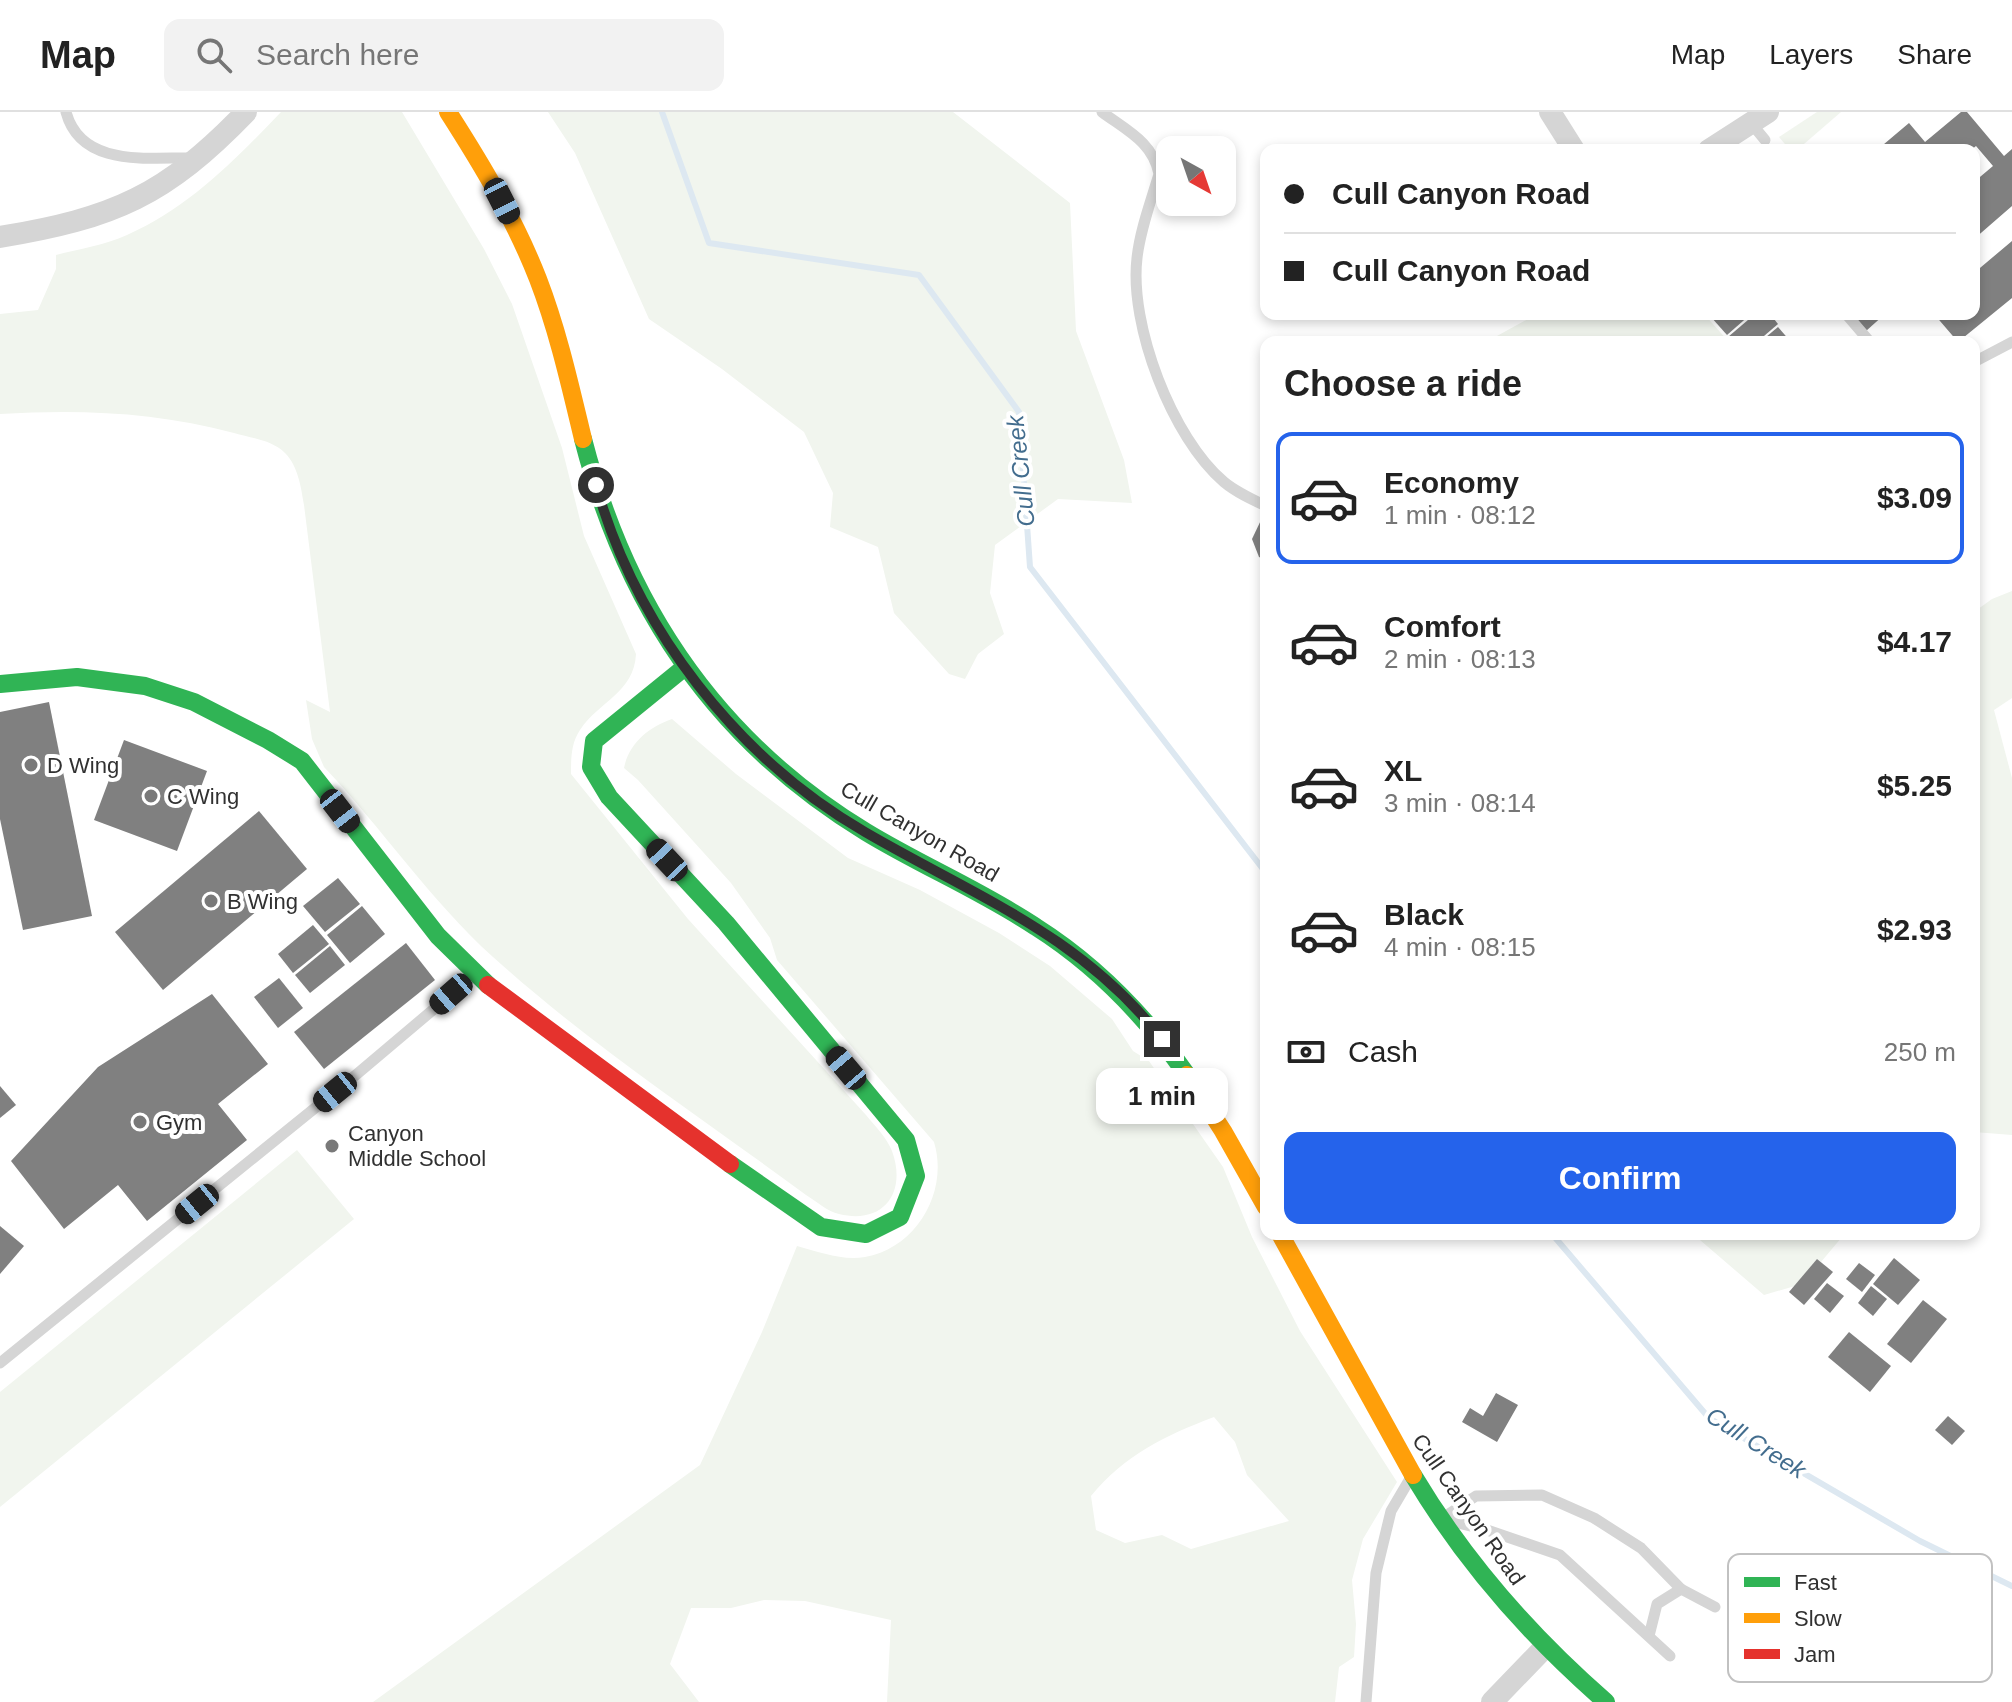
<!DOCTYPE html>
<html lang="en">
<head>
<meta charset="utf-8">
<style>
  :root { --surface:#fff; --page:#f2f2f2; --text:#222; --muted:#767676; --line:#e0e0e0; --accent:#2563eb }
  body { margin:0; font-family:Helvetica,sans-serif; background:var(--page); color:var(--text); height:100vh; display:flex; flex-direction:column; font-size:30px; white-space:nowrap }
  * { box-sizing:border-box; margin:0 }
  p { font-size:26px; color:var(--muted) }
  .icon { flex:none; width:44px; height:44px; fill:none; stroke:currentColor; stroke-width:2; stroke-linecap:round; stroke-linejoin:round }
  .map { position:relative; flex:1; overflow:hidden }
  .drawer { position:absolute; left:1260px; top:224px; width:720px; height:904px; display:flex; flex-direction:column; background:var(--surface); border-radius:16px; box-shadow:0 4px 12px #0003 }
  .drawer>* { flex:none }
  .hud { position:absolute; left:1260px; top:32px; width:720px; height:176px; border-radius:16px; box-shadow:0 4px 12px #0003; display:grid; align-content:center; height:176px; padding:0 24px; background:var(--surface) }
  .needle { width:52px; rotate:140deg }
  .controls { position:absolute; left:1156px; top:24px; display:grid; gap:16px }
  .controls a { display:grid; place-items:center; width:80px; height:80px; border-radius:16px; background:var(--surface); box-shadow:0 4px 12px #0003; font-size:40px }
  .end { position:absolute; width:36px; height:36px; margin:-18px; border:10px solid #313131; background:#fff; box-shadow:0 0 0 4px #fff }
  .from { border-radius:50% }
  .bubble { position:absolute; height:56px; border-radius:16px; background:var(--surface); box-shadow:0 4px 12px #0003; font-size:26px; font-weight:600; line-height:56px; text-align:center }
  .car { position:absolute; width:24px; height:48px; margin:-24px -12px; border-radius:10px; box-shadow:0 0 6px 2px #0007; background:linear-gradient(#222 24%,#8ab4d8 0 40%,#222 0 76%,#8ab4d8 0 86%,#222 0) }
  .hud b { display:flex; align-items:center; gap:28px; height:76px; font-size:30px }
  .hud b+b { border-top:2px solid var(--line) }
  .hud i { width:20px; height:20px; background:var(--text) }
  ul { padding:0; list-style:none }
  li { display:flex; align-items:center; gap:24px; height:132px; margin:0 16px 12px; padding:0 8px; border:4px solid transparent; border-radius:16px }
  li div { flex:1 }
  li b { display:block; font-size:30px }
  li em { font-style:normal; font-weight:600 }
  li.active { border-color:var(--accent) }
  li>.icon { width:72px; height:72px; stroke-width:1.5 }
  h2 { padding:0 24px; font-size:36px; line-height:96px }
  .pay { display:flex; align-items:center; gap:20px; height:88px; padding:0 24px; font-size:30px }
  .pay p { margin-inline-start:auto }
  .button { display:flex; gap:16px; margin-top:auto; padding:16px 24px }
  .button a { flex:1; height:92px; border-radius:16px; background:var(--accent); color:#fff; font-size:32px; font-weight:600; line-height:92px; text-align:center }
  header { display:flex; align-items:center; gap:48px; box-sizing:border-box; height:112px; padding:0 40px; background:var(--surface); border-bottom:2px solid var(--line) }
  header strong { font-size:38px }
  nav { display:flex; gap:44px; margin-inline-start:auto; font-size:28px }
  .search { width:560px; height:72px; background:var(--page); display:flex; align-items:center; gap:20px; box-sizing:border-box; padding:0 28px; border-radius:16px; color:var(--muted); font-size:30px }
  .map>svg:first-child { display:block }
  .green { fill:#f1f5ee; fill-rule:evenodd }
  .lines { fill:none; stroke-linecap:round; stroke-linejoin:round }
  .stream { stroke:#dde8f1; stroke-width:6 }
  .building { fill:#808080 }
  .lane { stroke:#d5d5d5; stroke-width:11 }
  .street { stroke:#d5d5d5; stroke-width:22 }
  .fast { stroke:#30b455; stroke-width:18 }
  .slow { stroke:#ff9f0a; stroke-width:18 }
  .jam { stroke:#e5322d; stroke-width:18 }
  .route { stroke:#313131; stroke-width:10 }
  .poi-dot { fill:#797979; stroke:#fff; stroke-width:3 }
  .labels { text-anchor:middle; stroke-width:8; stroke-linejoin:round; paint-order:stroke }
  .poi-label { font-size:22px; fill:#313131; stroke:#fff; text-anchor:start }
  .street-label { font-size:22px; fill:#313131; stroke:#fff }
  .water-label { font-size:24px; font-style:italic; fill:#436d8e; stroke:#fff }
  .key { fill:#fff; stroke:#c1c1c1; stroke-width:2 }
  .key-label { font-size:22px; fill:#313131 }
</style>
</head>
<body>
<header>
<strong>Map</strong>
<div class="search"><svg class="icon" aria-label="search" viewBox="0 0 24 24"><circle cx="10" cy="10" r="6"/><path d="M15 15l6 6"/></svg>Search here</div>
<nav><a>Map</a><a>Layers</a><a>Share</a></nav>
</header>
<div class="map">
<svg width="2012" height="1590" viewBox="0 0 2012 1590">
  <rect width="100%" height="100%" fill="#fff"/>
  <!-- green -->
  <g class="green">
    <path d="M281,0H402L484,137L512,192L562,336L584,424L636,542C634,581 599,589 580,618C571,631 571,647 571,662L688,807L866,1003C875,1014 887,1026 892,1039C907,1080 884,1113 839,1102C828,1100 816,1089 806,1083C702,1006 589,932 493,845C430,788 382,716 324,655L312,627L306,588L330,600L304,393C301,375 298,354 285,341C272,328 251,326 234,321C156,300 80,297 0,302V202L38,198L56,157V143C79,137 105,133 127,123C189,96 236,47 281,0Z"/>
    <polygon points="548,0 953,0 1070,91 1076,219 1124,348 1132,391 1058,387 995,433 990,481 1004,522 978,542 965,567 949,562 894,501 878,435 830,415 833,381 804,320 722,257 649,207 575,41"/>
    <polygon points="1817,0 1841,0 1797,38 1790,38 1779,25"/>
    <polygon points="1537,202 1704,202 1729,230 1486,230"/>
    <polygon points="2012,479 2012,586 1994,598 2012,666 2012,1023 1974,1020 1974,500 1992,487"/>
    <path d="M672,607L736,662L848,746L920,778L999,821L1050,854L1112,907L1133,939L1149,949L1223,1055L1252,1125L1300,1219L1397,1370L1363,1427L1352,1468L1356,1512L1354,1545L1339,1555L1335,1590H887L891,1508L805,1489L764,1488L731,1496H691L670,1552L699,1590H373L700,1353L762,1220L797,1134C819,1140 843,1149 865,1145C917,1136 949,1079 934,1030L777,848L770,826L731,771L638,668L624,656C629,631 649,615 672,607ZM1214,1305L1235,1330L1247,1363L1289,1409L1191,1437L1162,1423L1125,1431L1096,1418L1091,1384C1125,1343 1164,1324 1214,1305Z"/>
    <polygon points="297,1038 354,1107 0,1395 0,1280"/>
    <polygon points="1693,1122 1839,1122 1842,1125 1821,1150 1817,1147 1795,1174 1764,1183"/>
  </g>
  <g class="lines">
    <!-- stream -->
    <g class="stream">
      <polyline points="662,0 709,131 919,163 1019,300 1030,455 1266,761"/>
      <polyline points="1552,1122 1709,1306 1920,1429 2012,1474"/>
    </g>
  </g>
  <!-- building -->
  <g class="building">
    <polygon points="1961,0 1967,0 2004,44 2012,37 2012,94 1974,127 1974,70 1993,54 1976,34 1971,38 1877,38 1909,11 1925,30"/>
    <polygon points="2012,129 2012,186 1958,230 1934,202 1974,202 1974,161"/>
    <polygon points="1715,202 1751,202 1727,223 1711,205"/>
    <polygon points="1755,202 1770,202 1778,212 1757,230 1732,230 1728,225"/>
    <polygon points="1852,202 1885,202 1866,219"/>
    <polygon points="1778,215 1791,230 1760,230"/>
    <polygon points="1262,406 1266,408 1266,448 1259,445 1252,427"/>
    <polygon points="49,590 92,804 23,818 0,707 0,600"/>
    <polygon points="124,628 207,659 177,739 94,708"/>
    <polygon points="259,699 307,757 163,878 115,820"/>
    <polygon points="338,766 360,792 325,820 303,794"/>
    <polygon points="362,794 385,822 350,851 327,823"/>
    <polygon points="313,813 329,832 293,861 278,842"/>
    <polygon points="406,831 435,868 324,957 294,920"/>
    <polygon points="330,834 345,853 310,881 295,863"/>
    <polygon points="279,866 303,896 278,916 254,885"/>
    <polygon points="212,882 268,952 218,992 247,1028 147,1109 118,1073 64,1117 11,1049 98,955"/>
    <polygon points="0,974 16,993 0,1006"/>
    <polygon points="0,1114 24,1134 0,1162"/>
    <polygon points="1894,1146 1920,1168 1898,1193 1873,1172"/>
    <polygon points="1817,1147 1833,1160 1804,1193 1789,1180"/>
    <polygon points="1859,1151 1875,1163 1862,1180 1846,1167"/>
    <polygon points="1827,1171 1844,1184 1830,1201 1814,1187"/>
    <polygon points="1871,1174 1887,1187 1873,1204 1858,1191"/>
    <polygon points="1923,1188 1947,1207 1911,1251 1887,1232"/>
    <polygon points="1849,1220 1891,1254 1870,1280 1828,1245"/>
    <polygon points="1496,1281 1518,1293 1497,1330 1462,1310 1470,1296 1483,1304"/>
    <polygon points="1948,1304 1965,1319 1952,1333 1935,1318"/>
  </g>
  <g class="lines">
    <!-- lane -->
    <g class="lane">
      <path d="M66,0C81,56 149,45 193,46"/>
      <path d="M1102,0C1126,18 1153,30 1159,62C1151,89 1140,118 1137,146C1129,213 1172,326 1224,370C1236,380 1251,387 1266,394"/>
      <polyline points="1751,11 1765,28"/>
      <polyline points="1846,202 1870,230"/>
      <polyline points="1974,250 2012,230"/>
      <polyline points="0,1251 357,962 473,864"/>
      <polyline points="1649,1524 1657,1492 1681,1477"/>
      <polyline points="1670,1544 1560,1443 1487,1418 1441,1407 1476,1384 1542,1383 1594,1406 1641,1436 1681,1477 1715,1495"/>
      <polyline points="1366,1590 1376,1461 1391,1399 1411,1365"/>
    </g>
    <!-- street -->
    <g class="street">
      <polyline points="1550,0 1574,38"/>
      <polyline points="1709,38 1768,0"/>
      <path d="M0,125C114,106 165,84 246,0"/>
      <polyline points="1492,1590 1544,1536"/>
    </g>
    <!-- fast -->
    <g class="fast">
      <path d="M583,327C626,495 718,630 866,720C922,754 982,779 1036,815C1096,853 1146,905 1187,963"/>
      <polyline points="685,555 594,629 591,655 609,685 726,811 906,1028 916,1064 900,1105 866,1122 821,1115 730,1052"/>
      <polyline points="0,572 77,565 145,574 194,590 268,628 302,649 438,824 488,873"/>
      <path d="M1413,1363C1465,1450 1530,1524 1606,1590"/>
    </g>
    <!-- slow -->
    <g class="slow">
      <path d="M448,0C482,53 515,108 538,167C558,219 570,273 583,327"/>
      <polyline points="1187,963 1223,1019 1266,1095"/>
      <polyline points="1280,1122 1413,1363"/>
    </g>
    <!-- jam -->
    <polyline class="jam" points="488,873 730,1052"/>
  </g>
  <g class="lines">
    <!-- route -->
    <path class="route" d="M596,373C636,516 737,646 865,720C975,784 1081,823 1162,927"/>
  </g>
  <!-- markers -->
  <g class="poi-dot">
    <circle cx="31" cy="653" r="8"/>
    <circle cx="151" cy="684" r="8"/>
    <circle cx="211" cy="789" r="8"/>
    <circle cx="140" cy="1010" r="8"/>
    <circle cx="332" cy="1034" r="8"/>
  </g>
  <g class="labels">
    <!-- poi labels -->
    <g class="poi-label">
      <text x="47" y="661">D Wing</text>
      <text x="167" y="692">C Wing</text>
      <text x="227" y="797">B Wing</text>
      <text x="156" y="1018">Gym</text>
      <text x="348" y="1029">Canyon<tspan x="348" dy="25">Middle School</tspan></text>
    </g>
    <!-- street labels -->
    <g class="street-label">
      <text transform="translate(920 719) rotate(30)" y="8">Cull Canyon Road</text>
      <text transform="translate(1469 1397) rotate(55)" y="8">Cull Canyon Road</text>
    </g>
    <!-- water labels -->
    <g class="water-label">
      <text transform="translate(1021 359) rotate(-96)" y="8">Cull Creek</text>
      <text transform="translate(1756 1331) rotate(32)" y="8">Cull Creek</text>
    </g>
  </g>
  <!-- legend -->
  <rect x="1728" y="1442" width="264" height="128" rx="12" class="key"/>
  <rect x="1744" y="1465" width="36" height="10" fill="#30b455"/>
  <rect x="1744" y="1501" width="36" height="10" fill="#ff9f0a"/>
  <rect x="1744" y="1537" width="36" height="10" fill="#e5322d"/>
  <g class="key-label">
    <text x="1794" y="1478">Fast</text>
    <text x="1794" y="1514">Slow</text>
    <text x="1794" y="1550">Jam</text>
  </g>
</svg>
<div class="controls">
<a><svg class="needle" viewBox="-14 -14 28 28"><path d="M0-13l5 13h-10z" fill="#e53935"/><path d="M0 13l5-13h-10z" fill="#767676"/></svg></a>
</div>
<i class="end from" style="left:596px;top:373px"></i>
<i class="end" style="left:1162px;top:927px"></i>
<div class="bubble" style="left:1096px;top:956px;width:132px">1 min</div>
<i class="car" style="left:502px;top:89px;rotate:153deg"></i>
<i class="car" style="left:340px;top:699px;rotate:142deg"></i>
<i class="car" style="left:667px;top:748px;rotate:317deg"></i>
<i class="car" style="left:451px;top:882px;rotate:229deg"></i>
<i class="car" style="left:846px;top:956px;rotate:320deg"></i>
<i class="car" style="left:335px;top:980px;rotate:231deg"></i>
<i class="car" style="left:197px;top:1092px;rotate:231deg"></i>
<div class="hud">
<b><i class="from"></i>Cull Canyon Road</b>
<b><i></i>Cull Canyon Road</b>
</div>
<section class="drawer">
<h2>Choose a ride</h2>
<ul>
<li class="active"><svg class="icon" aria-label="car" viewBox="0 0 24 24"><path d="M5 17H2v-5l4-1 3-4h7l3 4 3 1v5h-3M9 17h6M6 11h13"/><circle cx="7" cy="17" r="2"/><circle cx="17" cy="17" r="2"/></svg><div><b>Economy</b><p>1 min · 08:12</p></div><em>$3.09</em></li>
<li><svg class="icon" aria-label="car" viewBox="0 0 24 24"><path d="M5 17H2v-5l4-1 3-4h7l3 4 3 1v5h-3M9 17h6M6 11h13"/><circle cx="7" cy="17" r="2"/><circle cx="17" cy="17" r="2"/></svg><div><b>Comfort</b><p>2 min · 08:13</p></div><em>$4.17</em></li>
<li><svg class="icon" aria-label="car" viewBox="0 0 24 24"><path d="M5 17H2v-5l4-1 3-4h7l3 4 3 1v5h-3M9 17h6M6 11h13"/><circle cx="7" cy="17" r="2"/><circle cx="17" cy="17" r="2"/></svg><div><b>XL</b><p>3 min · 08:14</p></div><em>$5.25</em></li>
<li><svg class="icon" aria-label="car" viewBox="0 0 24 24"><path d="M5 17H2v-5l4-1 3-4h7l3 4 3 1v5h-3M9 17h6M6 11h13"/><circle cx="7" cy="17" r="2"/><circle cx="17" cy="17" r="2"/></svg><div><b>Black</b><p>4 min · 08:15</p></div><em>$2.93</em></li>
</ul>
<div class="pay"><svg class="icon" aria-label="cash" viewBox="0 0 24 24"><path d="M3 7h18v10H3z"/><circle cx="12" cy="12" r="2"/></svg>Cash<p>250 m</p></div>
<div class="button"><a>Confirm</a></div>
</section>
</div>
</body>
</html>
